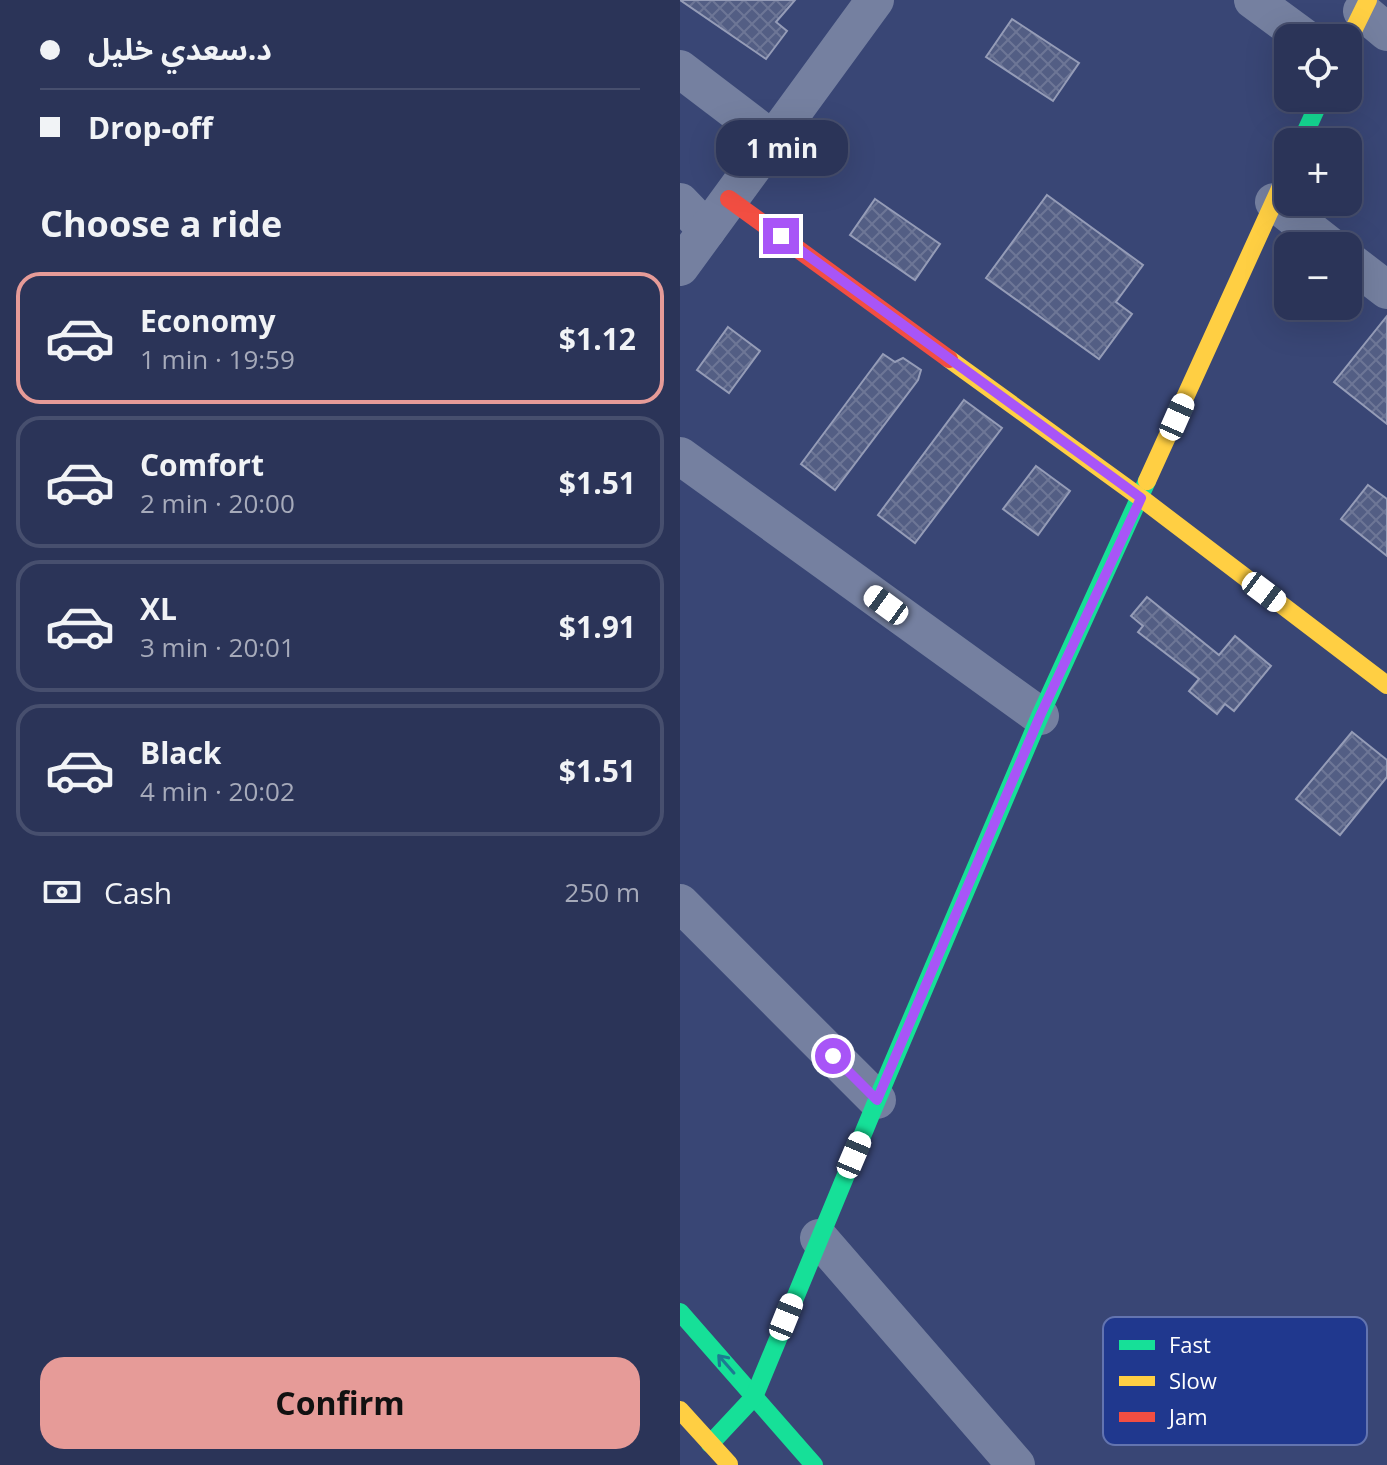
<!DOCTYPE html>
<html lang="en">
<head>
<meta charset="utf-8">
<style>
  :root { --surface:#2b3458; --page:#333c5e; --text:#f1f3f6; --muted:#a6aaba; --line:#474f6e; --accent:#e69b98 }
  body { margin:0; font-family:"Open Sans","Noto Sans Arabic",sans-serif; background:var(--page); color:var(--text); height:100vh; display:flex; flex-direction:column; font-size:30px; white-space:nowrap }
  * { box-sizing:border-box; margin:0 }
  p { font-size:26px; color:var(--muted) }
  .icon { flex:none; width:44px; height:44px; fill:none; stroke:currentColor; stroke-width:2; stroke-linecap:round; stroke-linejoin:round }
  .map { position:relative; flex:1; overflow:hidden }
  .sheet { display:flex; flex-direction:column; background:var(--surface); width:680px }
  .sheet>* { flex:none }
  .top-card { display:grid; align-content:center; height:176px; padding:0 40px; background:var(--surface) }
  .buttons { position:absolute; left:594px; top:24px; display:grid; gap:16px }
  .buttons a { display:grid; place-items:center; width:88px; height:88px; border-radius:16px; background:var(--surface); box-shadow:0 8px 32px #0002,0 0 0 2px var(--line); font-size:40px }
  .end { position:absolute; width:36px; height:36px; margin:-18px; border:10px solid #a855f7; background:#fff; box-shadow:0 0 0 4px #fff }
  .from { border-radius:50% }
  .bubble { position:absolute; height:56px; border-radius:24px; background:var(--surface); box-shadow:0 8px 32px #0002,0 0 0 2px var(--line); font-size:26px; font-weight:700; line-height:56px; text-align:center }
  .car { position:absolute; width:24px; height:48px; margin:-24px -12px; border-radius:10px; box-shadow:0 0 6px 2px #0007; background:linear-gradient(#fff 24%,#345 0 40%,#fff 0 76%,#345 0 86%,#fff 0) }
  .top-card b { display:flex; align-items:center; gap:28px; height:76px; font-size:30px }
  .top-card b+b { border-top:2px solid var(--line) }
  .top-card i { width:20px; height:20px; background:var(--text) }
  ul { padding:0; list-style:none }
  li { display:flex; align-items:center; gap:24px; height:132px; margin:0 16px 12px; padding:0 24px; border:4px solid var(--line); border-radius:24px }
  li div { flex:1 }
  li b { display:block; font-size:30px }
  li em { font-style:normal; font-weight:700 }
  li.active { border-color:var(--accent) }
  li>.icon { width:72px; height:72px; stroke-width:1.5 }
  h2 { padding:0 40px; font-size:36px; line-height:96px }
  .pay { display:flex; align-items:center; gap:20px; height:88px; padding:0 40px; font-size:30px }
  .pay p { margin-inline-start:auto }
  .cta { display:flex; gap:16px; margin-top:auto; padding:16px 40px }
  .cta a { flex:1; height:92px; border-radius:24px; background:var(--accent); color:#111; font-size:32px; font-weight:700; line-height:92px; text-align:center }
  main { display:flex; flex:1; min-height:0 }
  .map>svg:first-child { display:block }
  .building { fill:url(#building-cross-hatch); stroke:#959cb7; stroke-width:2 }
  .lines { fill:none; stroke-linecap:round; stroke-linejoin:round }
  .street { stroke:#7580a0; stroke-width:38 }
  .fast { stroke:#16e098; stroke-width:18 }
  .slow { stroke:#ffcf43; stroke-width:18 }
  .jam { stroke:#f24e42; stroke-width:18 }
  .oneway { stroke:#1c7b92 }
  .route { stroke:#a855f7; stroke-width:10 }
  .key { fill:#20388e; stroke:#6374b0; stroke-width:2 }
  .key-label { font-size:22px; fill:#fff }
</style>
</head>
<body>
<main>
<section class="sheet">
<div class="top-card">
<b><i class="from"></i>د.سعدي خليل</b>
<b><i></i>Drop-off</b>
</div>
<h2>Choose a ride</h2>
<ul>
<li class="active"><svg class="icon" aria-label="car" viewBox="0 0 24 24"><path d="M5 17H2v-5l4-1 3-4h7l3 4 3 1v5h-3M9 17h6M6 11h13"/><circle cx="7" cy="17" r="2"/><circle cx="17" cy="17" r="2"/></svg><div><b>Economy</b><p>1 min · 19:59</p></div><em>$1.12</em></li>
<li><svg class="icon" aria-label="car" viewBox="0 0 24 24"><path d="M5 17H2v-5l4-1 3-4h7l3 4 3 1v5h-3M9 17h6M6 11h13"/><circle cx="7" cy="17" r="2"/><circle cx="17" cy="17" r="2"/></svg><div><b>Comfort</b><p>2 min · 20:00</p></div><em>$1.51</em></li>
<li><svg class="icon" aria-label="car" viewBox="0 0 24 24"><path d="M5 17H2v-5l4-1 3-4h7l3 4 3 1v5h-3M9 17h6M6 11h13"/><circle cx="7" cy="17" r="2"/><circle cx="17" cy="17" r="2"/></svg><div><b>XL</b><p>3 min · 20:01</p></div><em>$1.91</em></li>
<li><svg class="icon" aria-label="car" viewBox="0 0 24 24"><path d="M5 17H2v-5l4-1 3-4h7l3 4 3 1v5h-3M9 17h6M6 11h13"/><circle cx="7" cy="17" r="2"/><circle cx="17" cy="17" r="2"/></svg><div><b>Black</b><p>4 min · 20:02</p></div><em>$1.51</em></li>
</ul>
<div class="pay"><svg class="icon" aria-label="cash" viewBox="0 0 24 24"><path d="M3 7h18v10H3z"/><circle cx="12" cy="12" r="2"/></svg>Cash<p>250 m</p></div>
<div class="cta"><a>Confirm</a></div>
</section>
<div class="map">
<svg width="707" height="1465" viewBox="0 0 707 1465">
  <defs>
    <pattern id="building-cross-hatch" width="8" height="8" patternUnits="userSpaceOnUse" patternTransform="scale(2)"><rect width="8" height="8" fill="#535e84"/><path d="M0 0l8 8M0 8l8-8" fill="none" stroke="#6d7696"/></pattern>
  </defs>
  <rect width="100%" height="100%" fill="#394675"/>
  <!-- building -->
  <g class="building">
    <polygon points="0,0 115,0 96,22 107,31 86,59"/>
    <polygon points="332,19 399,63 373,101 306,57"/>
    <polygon points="367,195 463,265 436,302 452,314 419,359 306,278"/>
    <polygon points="195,199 260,244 235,280 170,235"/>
    <polygon points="707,316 707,424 654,382"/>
    <polygon points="48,327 80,351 49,393 17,370"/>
    <polygon points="203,354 215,362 223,358 241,370 238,380 155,490 121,464"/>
    <polygon points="284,400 322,428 235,543 198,515"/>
    <polygon points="356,466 390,491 358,535 323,509"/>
    <polygon points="688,485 707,499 707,556 661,519"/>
    <polygon points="467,597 539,655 555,636 591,666 554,711 545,704 537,714 509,691 519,679 458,632 463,626 451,616"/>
    <polygon points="672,732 707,760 707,777 660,835 616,799"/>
  </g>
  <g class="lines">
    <!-- street -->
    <g class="street">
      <polyline points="573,0 625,38"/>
      <polyline points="682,11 707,32"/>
      <polyline points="0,69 93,140"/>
      <polyline points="0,202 27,230"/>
      <polyline points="594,202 650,246"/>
      <polyline points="668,260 707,290"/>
      <polyline points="0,267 195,0"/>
      <polyline points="0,456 360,716"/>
      <polyline points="0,903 197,1100"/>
      <polyline points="139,1238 336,1465"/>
    </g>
    <!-- fast -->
    <g class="fast">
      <polyline points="621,142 641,98"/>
      <polyline points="0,1312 134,1465"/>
      <polyline points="30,1444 74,1397 197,1100 360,716 467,481"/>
    </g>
    <!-- slow -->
    <g class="slow">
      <polyline points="668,41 688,0"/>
      <polyline points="269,359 461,498 707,685"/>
      <polyline points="467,481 608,171"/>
      <polyline points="0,1410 49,1464"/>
    </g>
    <!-- jam -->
    <polyline class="jam" points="49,199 269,359"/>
  </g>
  <!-- one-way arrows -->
  <defs><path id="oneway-shaft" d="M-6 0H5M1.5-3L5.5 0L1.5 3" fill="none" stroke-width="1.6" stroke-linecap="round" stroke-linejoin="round" transform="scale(2)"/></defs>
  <use class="oneway" href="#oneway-shaft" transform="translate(46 1364) rotate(-131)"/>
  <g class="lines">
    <!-- route -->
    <polyline class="route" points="101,236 461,498 360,716 197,1100 153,1056"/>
  </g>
  <!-- legend -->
  <rect x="423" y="1317" width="264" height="128" rx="12" class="key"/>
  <rect x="439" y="1340" width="36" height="10" fill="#16e098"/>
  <rect x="439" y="1376" width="36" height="10" fill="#ffcf43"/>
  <rect x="439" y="1412" width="36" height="10" fill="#f24e42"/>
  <g class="key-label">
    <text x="489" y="1353">Fast</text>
    <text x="489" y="1389">Slow</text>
    <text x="489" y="1425">Jam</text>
  </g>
</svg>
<div class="buttons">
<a><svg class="icon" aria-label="locate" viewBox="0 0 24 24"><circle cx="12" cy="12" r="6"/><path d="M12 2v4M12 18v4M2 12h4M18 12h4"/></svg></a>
<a>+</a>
<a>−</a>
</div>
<i class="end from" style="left:153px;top:1056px"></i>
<i class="end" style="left:101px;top:236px"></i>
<div class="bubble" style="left:36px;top:120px;width:132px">1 min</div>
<i class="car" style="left:497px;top:417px;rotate:24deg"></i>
<i class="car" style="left:584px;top:592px;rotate:127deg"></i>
<i class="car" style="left:206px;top:605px;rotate:306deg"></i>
<i class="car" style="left:174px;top:1155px;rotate:23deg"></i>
<i class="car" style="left:106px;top:1317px;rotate:22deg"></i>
</div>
</main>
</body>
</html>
